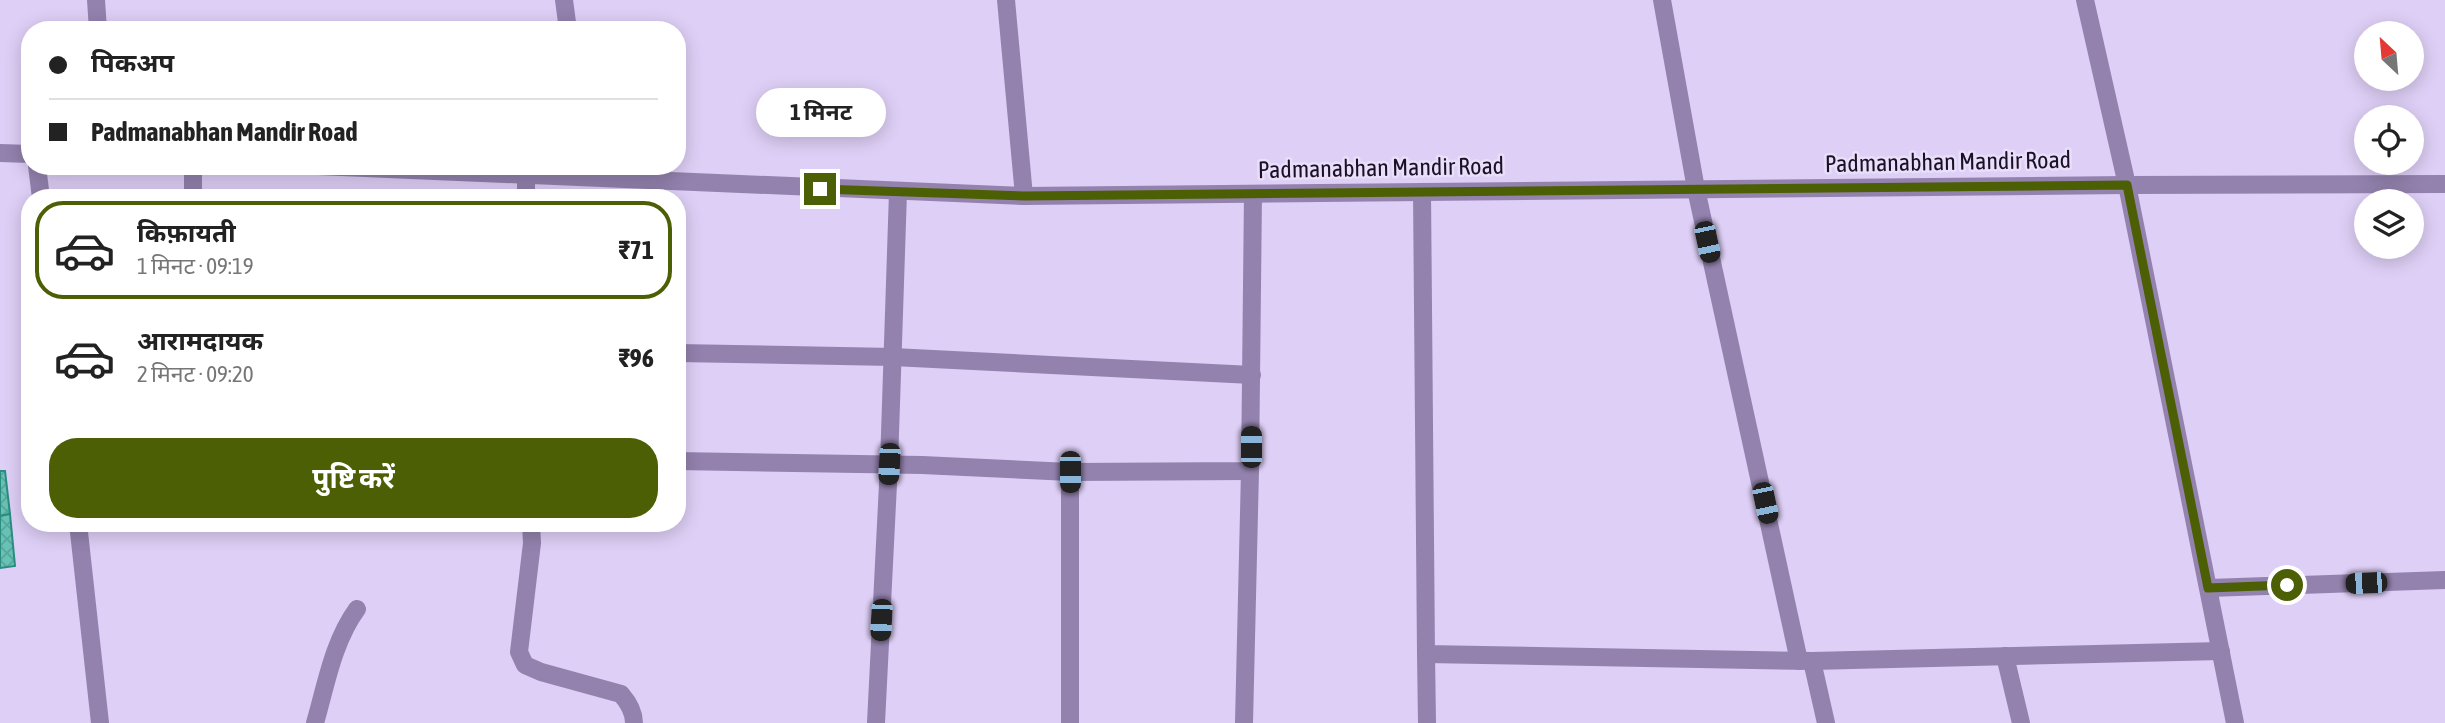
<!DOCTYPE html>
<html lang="hi">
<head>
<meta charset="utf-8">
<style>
  :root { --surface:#fff; --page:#f6f6f6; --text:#222; --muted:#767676; --line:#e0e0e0; --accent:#4c5f04 }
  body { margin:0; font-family:"Asap Condensed","Noto Sans Devanagari",sans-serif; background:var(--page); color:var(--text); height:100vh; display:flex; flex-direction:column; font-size:26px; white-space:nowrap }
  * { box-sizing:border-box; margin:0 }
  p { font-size:23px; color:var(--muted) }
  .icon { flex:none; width:38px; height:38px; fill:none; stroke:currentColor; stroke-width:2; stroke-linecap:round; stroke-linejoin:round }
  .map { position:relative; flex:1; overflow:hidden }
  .sheet { position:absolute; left:21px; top:189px; width:665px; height:343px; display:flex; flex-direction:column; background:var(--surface); border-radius:28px; box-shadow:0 4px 18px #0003 }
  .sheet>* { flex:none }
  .top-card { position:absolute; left:21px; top:21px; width:665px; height:154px; border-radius:28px; box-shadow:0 4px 18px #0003; display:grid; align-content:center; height:154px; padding:0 28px; background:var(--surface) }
  .needle { width:46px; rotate:334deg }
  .buttons { position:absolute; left:2354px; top:21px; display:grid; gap:14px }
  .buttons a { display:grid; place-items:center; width:70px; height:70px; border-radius:50%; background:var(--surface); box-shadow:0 4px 18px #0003; font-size:35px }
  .end { position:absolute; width:32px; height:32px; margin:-16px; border:9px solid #4c5f04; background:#fff; box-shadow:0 0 0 4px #fff }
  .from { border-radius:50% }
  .bubble { position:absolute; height:49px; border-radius:24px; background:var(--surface); box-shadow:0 4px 18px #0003; font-size:23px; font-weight:700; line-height:49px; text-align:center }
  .car { position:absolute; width:21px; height:42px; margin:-21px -10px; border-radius:9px; box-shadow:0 0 5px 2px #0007; background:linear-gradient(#222 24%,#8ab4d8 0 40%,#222 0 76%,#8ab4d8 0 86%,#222 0) }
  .top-card b { display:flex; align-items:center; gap:24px; height:66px; font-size:26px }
  .top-card b+b { border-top:2px solid var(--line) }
  .top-card i { width:18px; height:18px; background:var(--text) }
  ul { padding:12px 0 0; list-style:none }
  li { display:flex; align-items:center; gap:21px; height:98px; margin:0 14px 10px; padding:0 14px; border:4px solid transparent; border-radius:28px }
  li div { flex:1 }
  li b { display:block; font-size:26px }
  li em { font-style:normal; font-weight:700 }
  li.current { border-color:var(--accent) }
  li>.icon { width:63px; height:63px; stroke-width:1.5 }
  .action { display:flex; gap:14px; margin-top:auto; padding:14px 28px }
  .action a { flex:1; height:80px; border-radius:28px; background:var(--accent); color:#fff; font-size:28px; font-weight:700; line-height:80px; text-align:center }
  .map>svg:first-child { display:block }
  .building { fill:url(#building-cross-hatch); stroke:#2a8d80; stroke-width:2 }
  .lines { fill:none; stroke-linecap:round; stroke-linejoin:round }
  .minor { stroke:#9382ae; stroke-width:18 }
  .tertiary { stroke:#9382ae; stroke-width:18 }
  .route { stroke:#4c5f04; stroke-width:9 }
  .labels { text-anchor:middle; stroke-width:5; stroke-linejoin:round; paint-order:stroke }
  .street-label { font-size:24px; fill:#1a1027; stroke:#e9dff9 }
</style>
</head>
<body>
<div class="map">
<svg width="2445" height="723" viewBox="0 0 2445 723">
  <defs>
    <pattern id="building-cross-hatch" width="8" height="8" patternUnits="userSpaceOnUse" patternTransform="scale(1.75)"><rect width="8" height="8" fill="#66c2b4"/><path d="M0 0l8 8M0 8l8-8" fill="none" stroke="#58a69b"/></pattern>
  </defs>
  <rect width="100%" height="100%" fill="#decff6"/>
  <!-- building -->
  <g class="building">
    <polygon points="0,471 5,471 10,514 0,516"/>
    <polygon points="10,514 15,566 0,568 0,516"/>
  </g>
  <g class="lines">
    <!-- minor -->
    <g class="minor">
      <polyline points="96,0 98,30"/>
      <polyline points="564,0 568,30"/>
      <polyline points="1006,0 1024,196"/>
      <polyline points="1662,0 1696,189 1799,661"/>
      <polyline points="2085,0 2127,185 2235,723"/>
      <polyline points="37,166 41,198"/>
      <polyline points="193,166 193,198"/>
      <polyline points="526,175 526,198"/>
      <polyline points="1422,192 1426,654 1812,661 2221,651"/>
      <polyline points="677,353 893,357 1252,375"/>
      <polyline points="677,461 922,465 1070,472"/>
      <polyline points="78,523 100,723"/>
      <path d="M531,523L532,543L519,652L525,665L541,672L621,694C628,702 634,711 634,723"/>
      <polyline points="2209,588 2445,580"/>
      <polyline points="1426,654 1427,723"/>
      <polyline points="2005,656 2021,723"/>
      <polyline points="1812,661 1826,723"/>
      <path d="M315,723C326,685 333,642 357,609"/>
      <polyline points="876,723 889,464 898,192"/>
      <polyline points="1070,723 1070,472 1250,471 1253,194"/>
      <polyline points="1244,723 1250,471"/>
    </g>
    <!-- tertiary -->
    <g class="tertiary">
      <polyline points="0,153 30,154"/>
      <polyline points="318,166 1024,196 2127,185 2445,184"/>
    </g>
  </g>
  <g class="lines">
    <!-- route -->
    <polyline class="route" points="820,189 1024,196 2127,185 2208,588 2287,585"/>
  </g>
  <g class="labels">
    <!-- street labels -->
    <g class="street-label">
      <text transform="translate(1948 162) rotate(-1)" y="8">Padmanabhan Mandir Road</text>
      <text transform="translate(1381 168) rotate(-1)" y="8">Padmanabhan Mandir Road</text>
    </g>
  </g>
</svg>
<div class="buttons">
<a><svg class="needle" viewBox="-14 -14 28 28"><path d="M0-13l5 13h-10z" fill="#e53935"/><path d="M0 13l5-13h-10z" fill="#767676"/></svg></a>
<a><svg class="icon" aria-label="locate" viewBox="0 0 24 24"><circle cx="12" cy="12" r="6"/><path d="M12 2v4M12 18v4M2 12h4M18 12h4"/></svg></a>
<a><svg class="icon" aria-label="layers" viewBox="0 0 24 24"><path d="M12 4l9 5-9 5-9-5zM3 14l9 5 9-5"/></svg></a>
</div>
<i class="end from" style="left:2287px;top:585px"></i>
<i class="end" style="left:820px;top:189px"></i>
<div class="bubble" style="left:756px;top:88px;width:130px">1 मिनट</div>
<i class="car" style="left:1707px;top:242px;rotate:168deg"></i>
<i class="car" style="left:1251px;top:447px;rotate:0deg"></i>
<i class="car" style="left:889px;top:464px;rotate:183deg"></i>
<i class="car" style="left:1070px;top:472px;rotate:180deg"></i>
<i class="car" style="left:1765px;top:503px;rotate:168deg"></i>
<i class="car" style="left:2366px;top:583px;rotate:268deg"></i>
<i class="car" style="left:881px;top:620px;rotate:183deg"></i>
<div class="top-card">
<b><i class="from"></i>पिकअप</b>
<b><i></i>Padmanabhan Mandir Road</b>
</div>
<section class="sheet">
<ul>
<li class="current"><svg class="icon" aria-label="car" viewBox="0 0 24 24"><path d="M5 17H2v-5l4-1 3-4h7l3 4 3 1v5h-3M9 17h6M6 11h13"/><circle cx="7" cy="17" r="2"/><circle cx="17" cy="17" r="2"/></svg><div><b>किफ़ायती</b><p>1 मिनट · 09:19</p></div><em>₹71</em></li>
<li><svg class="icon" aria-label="car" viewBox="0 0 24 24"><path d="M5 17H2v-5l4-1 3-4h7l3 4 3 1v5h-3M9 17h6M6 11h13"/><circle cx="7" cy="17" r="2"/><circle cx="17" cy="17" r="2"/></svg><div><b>आरामदायक</b><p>2 मिनट · 09:20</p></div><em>₹96</em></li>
</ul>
<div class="action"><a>पुष्टि करें</a></div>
</section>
</div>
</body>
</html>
